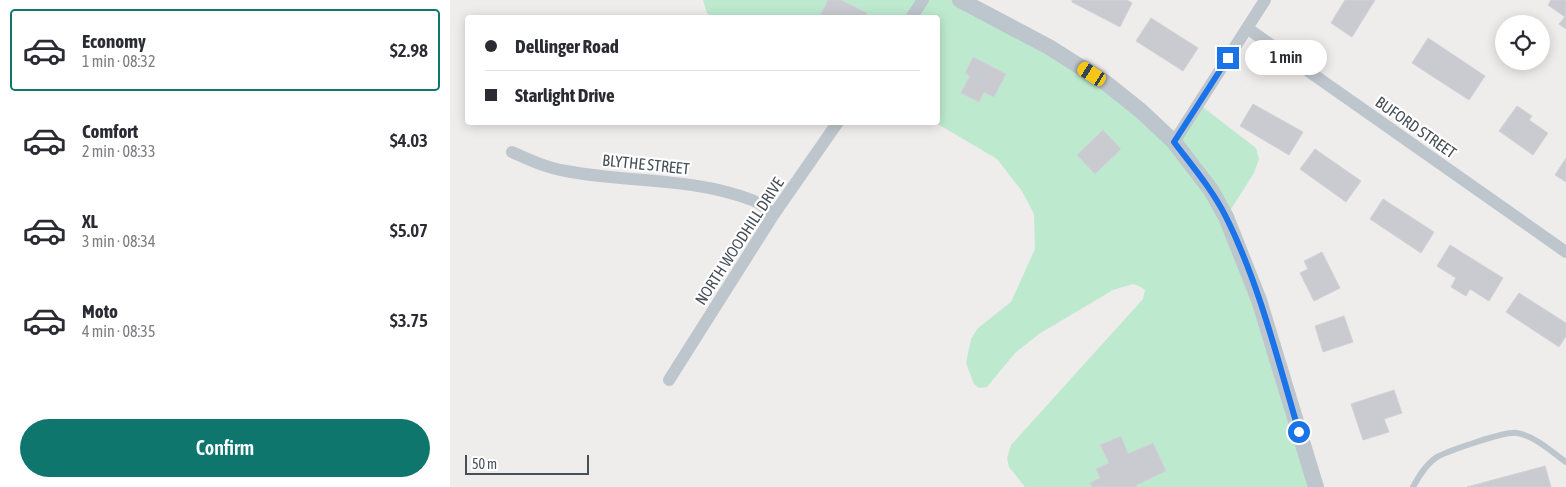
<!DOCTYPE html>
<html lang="en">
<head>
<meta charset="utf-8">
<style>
  :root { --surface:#fff; --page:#f2f2f3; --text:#2b2b33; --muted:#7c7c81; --line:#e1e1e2; --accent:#0f766e }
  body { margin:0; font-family:"Asap Condensed",sans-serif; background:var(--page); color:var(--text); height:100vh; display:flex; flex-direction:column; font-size:19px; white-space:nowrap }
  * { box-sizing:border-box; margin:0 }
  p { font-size:16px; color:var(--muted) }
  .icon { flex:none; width:28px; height:28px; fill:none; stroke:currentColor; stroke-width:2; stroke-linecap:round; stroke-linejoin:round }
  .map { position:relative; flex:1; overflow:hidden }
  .drawer { display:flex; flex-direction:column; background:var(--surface); width:450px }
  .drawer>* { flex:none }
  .hud { position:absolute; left:15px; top:15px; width:475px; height:110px; border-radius:5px; box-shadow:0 2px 12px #0003; display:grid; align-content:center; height:110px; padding:0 20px; background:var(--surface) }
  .controls { position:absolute; left:1045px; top:15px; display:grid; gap:10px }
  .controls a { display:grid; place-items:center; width:55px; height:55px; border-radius:50%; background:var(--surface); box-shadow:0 2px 12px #0003; font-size:25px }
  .scale { position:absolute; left:15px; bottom:12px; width:124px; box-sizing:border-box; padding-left:5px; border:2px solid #464f58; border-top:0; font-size:14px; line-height:18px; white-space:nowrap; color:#464f58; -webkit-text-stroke:4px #fff; paint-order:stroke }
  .end { position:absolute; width:22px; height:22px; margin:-11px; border:6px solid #1a73e8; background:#fff; box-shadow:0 0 0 2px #fff }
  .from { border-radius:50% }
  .bubble { position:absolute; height:35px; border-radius:18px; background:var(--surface); box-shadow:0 2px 12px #0003; font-size:16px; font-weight:600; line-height:35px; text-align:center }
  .car { position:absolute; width:15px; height:30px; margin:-15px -8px; border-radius:6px; box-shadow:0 0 4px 1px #0007; background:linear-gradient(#f5c518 24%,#345 0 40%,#f5c518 0 76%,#345 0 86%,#f5c518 0) }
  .hud b { display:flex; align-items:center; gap:18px; height:48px; font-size:19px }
  .hud b+b { border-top:1px solid var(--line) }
  .hud i { width:12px; height:12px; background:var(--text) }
  ul { padding:9px 0 0; list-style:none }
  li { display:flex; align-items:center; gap:15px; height:82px; margin:0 10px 8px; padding:0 10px; border:2px solid transparent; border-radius:5px }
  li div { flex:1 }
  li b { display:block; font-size:19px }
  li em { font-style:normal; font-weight:600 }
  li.active { border-color:var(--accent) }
  li>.icon { width:45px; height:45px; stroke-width:1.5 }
  .primary-button { display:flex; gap:10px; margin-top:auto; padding:10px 20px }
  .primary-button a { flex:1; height:58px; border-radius:30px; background:var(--accent); color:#fff; font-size:20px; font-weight:600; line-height:58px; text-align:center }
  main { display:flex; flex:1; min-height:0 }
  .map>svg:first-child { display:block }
  .green { fill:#bdeacf }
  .building { fill:#cacbd1; stroke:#d0d2d7 }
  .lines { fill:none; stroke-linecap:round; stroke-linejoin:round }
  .service { stroke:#bec6cd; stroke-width:6 }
  .minor { stroke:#bec6cd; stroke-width:12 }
  .tertiary { stroke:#bec6cd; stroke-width:16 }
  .route { stroke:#1a73e8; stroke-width:6 }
  .labels { text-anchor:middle; stroke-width:4.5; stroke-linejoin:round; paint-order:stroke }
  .street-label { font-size:16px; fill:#464f58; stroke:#fff }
</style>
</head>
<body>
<main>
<section class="drawer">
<ul>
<li class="active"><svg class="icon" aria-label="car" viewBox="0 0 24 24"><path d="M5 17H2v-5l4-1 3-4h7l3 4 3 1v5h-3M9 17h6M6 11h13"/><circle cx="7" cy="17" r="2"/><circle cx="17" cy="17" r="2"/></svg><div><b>Economy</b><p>1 min · 08:32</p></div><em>$2.98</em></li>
<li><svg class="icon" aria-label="car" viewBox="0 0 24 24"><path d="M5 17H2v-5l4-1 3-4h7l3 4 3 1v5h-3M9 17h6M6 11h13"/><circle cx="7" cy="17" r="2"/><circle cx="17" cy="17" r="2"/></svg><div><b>Comfort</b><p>2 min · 08:33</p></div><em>$4.03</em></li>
<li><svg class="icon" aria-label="car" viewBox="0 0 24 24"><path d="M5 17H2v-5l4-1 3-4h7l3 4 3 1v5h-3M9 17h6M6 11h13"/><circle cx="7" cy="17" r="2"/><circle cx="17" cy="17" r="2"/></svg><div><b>XL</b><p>3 min · 08:34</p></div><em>$5.07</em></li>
<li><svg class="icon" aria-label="car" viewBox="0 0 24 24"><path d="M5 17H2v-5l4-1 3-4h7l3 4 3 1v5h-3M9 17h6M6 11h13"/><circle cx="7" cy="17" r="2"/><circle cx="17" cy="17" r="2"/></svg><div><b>Moto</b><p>4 min · 08:35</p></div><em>$3.75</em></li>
</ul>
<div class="primary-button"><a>Confirm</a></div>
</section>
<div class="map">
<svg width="1116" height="487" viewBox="0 0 1116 487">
  <rect width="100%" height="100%" fill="#efecec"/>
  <!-- green -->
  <polygon class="green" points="253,0 510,0 599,47 724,142 749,104 806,148 809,159 804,173 776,217 866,487 575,487 559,467 557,458 561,445 693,299 695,290 691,287 683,284 663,290 589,334 565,353 537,387 529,388 524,384 516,363 521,339 528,328 561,302 585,249 584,214 572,191 547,159 486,123 488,122 488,18 263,17 257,13"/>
  <!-- building -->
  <g class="building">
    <polygon points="378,0 391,0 417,13 415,18 372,18 370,16"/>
    <polygon points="622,0 677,0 682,3 670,27 622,2"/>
    <polygon points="895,0 925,0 902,37 881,23"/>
    <polygon points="1101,0 1116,0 1116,29 1109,24 1115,17 1098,5"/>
    <polygon points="701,18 748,48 733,71 686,41"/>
    <polygon points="978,38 1035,76 1019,100 962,63"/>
    <polygon points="523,57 556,74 544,97 534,92 529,102 511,93 520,76 515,73"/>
    <polygon points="803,104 853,132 839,155 790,126"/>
    <polygon points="1067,106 1082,116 1079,120 1098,133 1083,155 1049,131"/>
    <polygon points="653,130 671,149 645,174 627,155"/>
    <polygon points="865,149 911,181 896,202 850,169"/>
    <polygon points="1116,158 1116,182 1105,175"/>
    <polygon points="933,199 984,232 971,253 920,219"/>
    <polygon points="1000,245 1053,278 1039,301 1020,289 1016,296 1001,287 1006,278 987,266"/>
    <polygon points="872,252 890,288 864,301 850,273 858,269 854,261"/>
    <polygon points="1069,293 1116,323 1116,336 1109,347 1056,312"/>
    <polygon points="894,316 903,342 873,352 865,326"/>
    <polygon points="944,390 952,413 934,419 939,432 913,440 901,404"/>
    <polygon points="671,436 678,454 703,443 716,471 686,485 687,487 642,487 640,483 650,478 646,469 659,463 650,445"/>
    <polygon points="1095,466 1101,487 1017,487"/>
  </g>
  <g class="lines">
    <!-- service -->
    <path class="service" d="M963,487C969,476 976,464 987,457C998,451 1055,431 1067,433C1085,436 1102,452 1116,462"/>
    <!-- minor -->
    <g class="minor">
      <polyline points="461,18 473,0"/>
      <polyline points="797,28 1116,252"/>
      <polyline points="724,142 815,0"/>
      <path d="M62,152C80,160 97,168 116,171C178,183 242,177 302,200C310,203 317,209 324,214"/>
      <polyline points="219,380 324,214 388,122"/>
    </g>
    <!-- tertiary -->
    <polyline class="tertiary" points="510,0 599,47 656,83 691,111 724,142 761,190 776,217 809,300 866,487"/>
  </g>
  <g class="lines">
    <!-- route -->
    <path class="route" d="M778,58L724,142C742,166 762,189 776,217C809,283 828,361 849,432"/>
  </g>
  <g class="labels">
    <!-- street labels -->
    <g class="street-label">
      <text transform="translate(966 127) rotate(35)" y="6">BUFORD STREET</text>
      <text transform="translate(196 164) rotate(6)" y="6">BLYTHE STREET</text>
      <text transform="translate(289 241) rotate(-57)" y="6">NORTH WOODHILL DRIVE</text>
    </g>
  </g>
</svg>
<div class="controls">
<a><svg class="icon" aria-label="locate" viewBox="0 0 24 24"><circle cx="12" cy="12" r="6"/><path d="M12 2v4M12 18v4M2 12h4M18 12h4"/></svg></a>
</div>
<div class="scale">50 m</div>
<i class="end from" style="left:849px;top:432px"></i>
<i class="end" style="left:778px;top:58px"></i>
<div class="bubble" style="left:795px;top:40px;width:82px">1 min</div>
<i class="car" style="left:642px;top:74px;rotate:303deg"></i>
<div class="hud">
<b><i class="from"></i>Dellinger Road</b>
<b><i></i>Starlight Drive</b>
</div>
</div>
</main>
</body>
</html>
